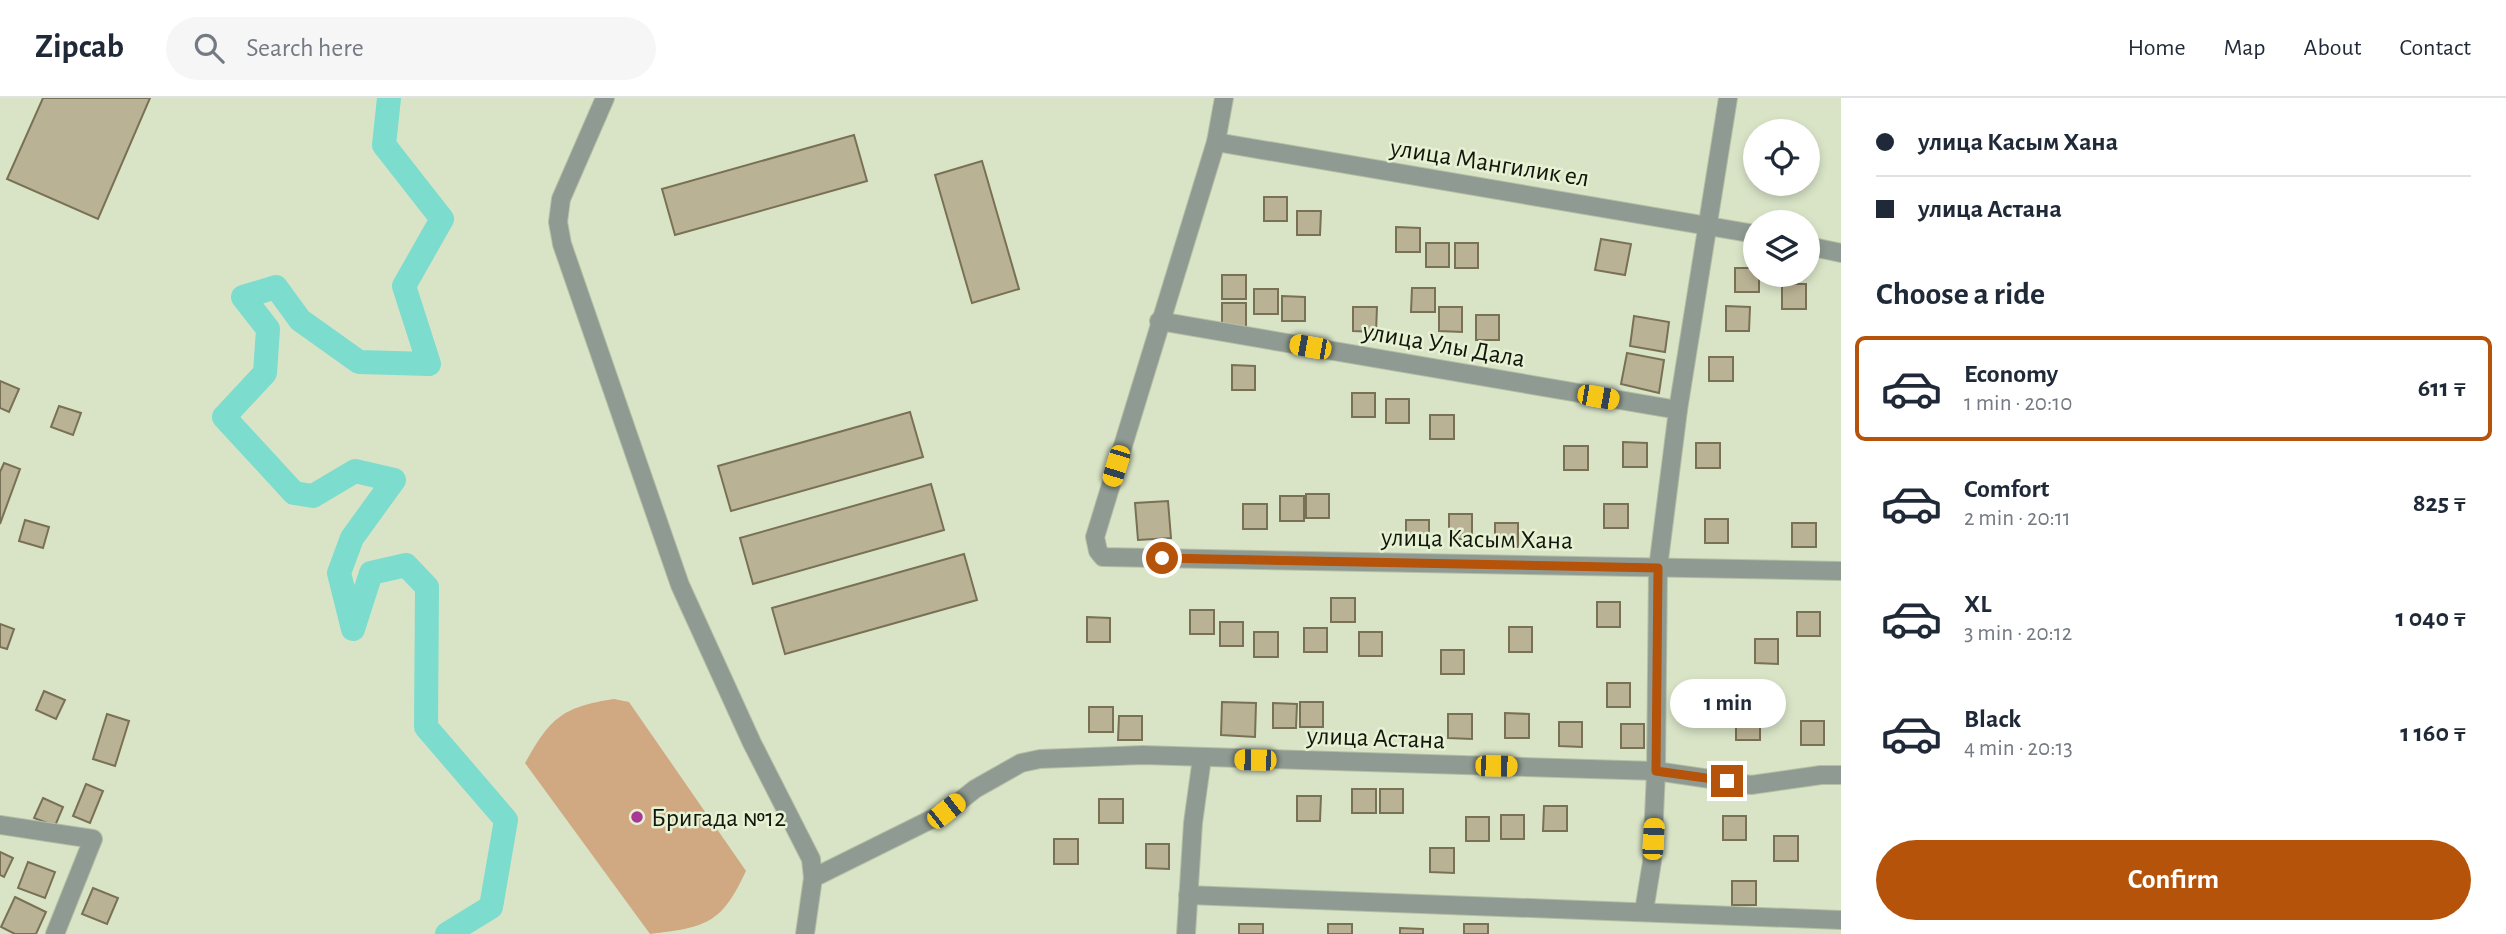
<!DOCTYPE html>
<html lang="en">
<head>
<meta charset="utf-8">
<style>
  :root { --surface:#fff; --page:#f6f6f7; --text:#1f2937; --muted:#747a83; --line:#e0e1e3; --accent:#b45309 }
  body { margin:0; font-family:"Alegreya Sans",sans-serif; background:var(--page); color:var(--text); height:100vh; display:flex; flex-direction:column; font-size:26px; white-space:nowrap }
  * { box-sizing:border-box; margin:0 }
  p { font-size:23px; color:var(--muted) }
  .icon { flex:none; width:38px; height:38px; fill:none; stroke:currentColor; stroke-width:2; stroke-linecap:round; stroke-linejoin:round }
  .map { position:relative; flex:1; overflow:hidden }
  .details { display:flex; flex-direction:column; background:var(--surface); width:665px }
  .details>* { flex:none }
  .hud { display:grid; align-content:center; height:154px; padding:0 35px; background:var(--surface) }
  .buttons { position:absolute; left:1743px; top:21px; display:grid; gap:14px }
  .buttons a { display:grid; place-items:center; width:77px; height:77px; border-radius:50%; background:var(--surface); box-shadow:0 4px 10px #0003; font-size:35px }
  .end { position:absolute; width:32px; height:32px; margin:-16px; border:9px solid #b45309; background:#fff; box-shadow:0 0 0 4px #fff }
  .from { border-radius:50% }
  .bubble { position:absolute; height:49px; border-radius:24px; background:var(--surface); box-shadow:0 4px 10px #0003; font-size:23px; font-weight:700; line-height:49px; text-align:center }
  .car { position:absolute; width:21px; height:42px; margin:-21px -10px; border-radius:9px; box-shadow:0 0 5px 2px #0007; background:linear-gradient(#f5c518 24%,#345 0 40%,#f5c518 0 76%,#345 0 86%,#f5c518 0) }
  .hud b { display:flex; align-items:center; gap:24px; height:66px; font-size:26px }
  .hud b+b { border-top:2px solid var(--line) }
  .hud i { width:18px; height:18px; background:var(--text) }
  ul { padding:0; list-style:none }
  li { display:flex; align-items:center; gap:21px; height:105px; margin:0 14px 10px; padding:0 21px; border:4px solid transparent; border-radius:10px }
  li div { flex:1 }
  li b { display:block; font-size:26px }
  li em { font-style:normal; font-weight:700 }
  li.active { border-color:var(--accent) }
  li>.icon { width:63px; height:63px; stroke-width:1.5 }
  h2 { padding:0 35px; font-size:32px; line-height:84px }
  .cta { display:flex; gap:14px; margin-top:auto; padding:14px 35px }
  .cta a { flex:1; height:80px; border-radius:42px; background:var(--accent); color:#fff; font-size:28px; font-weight:700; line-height:80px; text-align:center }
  header { display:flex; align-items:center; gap:42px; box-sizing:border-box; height:98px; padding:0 35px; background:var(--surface); border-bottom:2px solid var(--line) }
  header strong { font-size:33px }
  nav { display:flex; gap:38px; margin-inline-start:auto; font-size:24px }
  .search { width:490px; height:63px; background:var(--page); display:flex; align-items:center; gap:18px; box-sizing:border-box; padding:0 24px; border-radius:38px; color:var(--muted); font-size:26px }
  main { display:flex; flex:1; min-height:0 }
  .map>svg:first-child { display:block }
  .pitch { fill:#d0a882 }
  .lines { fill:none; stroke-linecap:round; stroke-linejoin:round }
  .river { stroke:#7cdccd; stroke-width:24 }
  .building { fill:#bab294; stroke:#797156; stroke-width:2 }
  .minor-casing { stroke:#b5bfa5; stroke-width:20 }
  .minor { stroke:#8f9b92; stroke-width:18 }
  .route { stroke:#b45309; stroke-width:9 }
  .poi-dot { fill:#a83895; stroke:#e6f2d3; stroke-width:2.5 }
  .labels { text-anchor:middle; stroke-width:5; stroke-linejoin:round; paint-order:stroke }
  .street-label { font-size:26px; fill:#13160c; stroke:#e6f2d3 }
  .poi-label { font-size:26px; fill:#13160c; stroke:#e6f2d3; text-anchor:start }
</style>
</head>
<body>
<header>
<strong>Zipcab</strong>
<div class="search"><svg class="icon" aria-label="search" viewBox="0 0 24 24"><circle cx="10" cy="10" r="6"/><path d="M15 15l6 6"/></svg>Search here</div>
<nav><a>Home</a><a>Map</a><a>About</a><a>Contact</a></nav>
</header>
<main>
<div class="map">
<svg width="1841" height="836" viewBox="0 0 1841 836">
  <rect width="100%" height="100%" fill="#d9e4c7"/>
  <!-- pitch -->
  <path class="pitch" d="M614,601L629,604L746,773C721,826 707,829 650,836L525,665C550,620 562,609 614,601Z"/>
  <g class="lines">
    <!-- river -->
    <polyline class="river" points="389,0 384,47 442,121 404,188 429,266 359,264 300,222 276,189 243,199 268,231 265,275 224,319 294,395 313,398 355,373 394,382 352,440 339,475 353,531 371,475 406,467 427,489 426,629 506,722 491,809 447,836"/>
  </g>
  <!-- building -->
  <g class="building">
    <polygon points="43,0 150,0 98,121 7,81"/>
    <polygon points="854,37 867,83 675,137 662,91"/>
    <polygon points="982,63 1019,191 972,205 935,77"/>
    <rect x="1264" y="99" width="23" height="24"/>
    <polygon points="1297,113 1321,113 1320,137 1297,137"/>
    <polygon points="1396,129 1420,130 1420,154 1396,154"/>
    <polygon points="1601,141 1631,146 1625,177 1595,172"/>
    <rect x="1426" y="145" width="23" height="24"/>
    <rect x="1455" y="145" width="23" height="25"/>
    <polygon points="1735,170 1755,170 1755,177 1759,177 1759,194 1735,194"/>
    <rect x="1222" y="177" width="24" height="24"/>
    <rect x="1782" y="186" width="24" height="25"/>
    <polygon points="1412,190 1435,190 1435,214 1411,214"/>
    <rect x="1254" y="191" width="24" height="25"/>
    <polygon points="1282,198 1305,199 1305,223 1282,223"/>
    <rect x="1222" y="205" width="24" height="24"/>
    <polygon points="1726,208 1750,209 1749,233 1726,233"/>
    <polygon points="1353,209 1377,209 1376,234 1353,233"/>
    <polygon points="1439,209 1462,209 1462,234 1439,233"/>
    <rect x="1476" y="217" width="23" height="25"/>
    <polygon points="1634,218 1669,224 1665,254 1630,248"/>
    <polygon points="1627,255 1664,262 1659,295 1621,286"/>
    <rect x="1709" y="259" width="24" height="24"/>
    <polygon points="1232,267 1255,268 1255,292 1232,292"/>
    <polygon points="0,283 19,291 9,314 0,310"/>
    <rect x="1352" y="295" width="23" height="24"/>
    <rect x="1386" y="301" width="23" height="24"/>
    <polygon points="59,308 81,315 73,337 51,329"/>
    <polygon points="910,314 923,359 731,413 718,368"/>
    <rect x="1430" y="317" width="24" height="24"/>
    <polygon points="1623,344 1647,345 1647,369 1623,369"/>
    <rect x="1696" y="345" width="24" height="25"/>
    <rect x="1564" y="348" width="24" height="24"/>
    <polygon points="4,365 20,371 0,426 0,374"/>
    <polygon points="931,386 944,432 753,486 740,440"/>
    <rect x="1306" y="396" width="23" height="24"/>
    <rect x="1280" y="398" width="24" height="25"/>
    <polygon points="1168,403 1171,440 1138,442 1135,405"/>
    <rect x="1243" y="406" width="24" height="25"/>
    <rect x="1604" y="406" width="24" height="24"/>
    <rect x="1449" y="416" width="23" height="25"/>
    <rect x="1705" y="421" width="23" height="24"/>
    <polygon points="25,422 49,429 43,450 19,443"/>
    <rect x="1406" y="422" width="23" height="25"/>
    <rect x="1495" y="425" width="23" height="24"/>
    <rect x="1792" y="425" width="24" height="24"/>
    <polygon points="964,456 977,502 785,556 772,510"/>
    <rect x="1331" y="500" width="24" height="24"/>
    <rect x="1597" y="504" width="23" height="25"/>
    <rect x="1190" y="512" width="24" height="24"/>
    <rect x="1797" y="514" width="23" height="24"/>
    <polygon points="1087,519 1110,520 1110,544 1087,544"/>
    <rect x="1220" y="524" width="23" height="24"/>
    <polygon points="0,526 14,531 7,551 0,549"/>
    <rect x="1509" y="529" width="23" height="25"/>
    <rect x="1304" y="530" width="23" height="24"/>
    <rect x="1254" y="534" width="24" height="25"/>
    <rect x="1359" y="534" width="23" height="24"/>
    <polygon points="1755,541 1778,541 1778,566 1755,565"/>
    <rect x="1441" y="552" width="23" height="24"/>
    <rect x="1607" y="585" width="23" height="24"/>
    <polygon points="44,593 65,602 56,621 36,612"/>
    <polygon points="1222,604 1256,605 1255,639 1221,637"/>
    <rect x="1300" y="604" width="23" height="25"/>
    <polygon points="1273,605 1297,606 1296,630 1273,630"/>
    <rect x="1089" y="609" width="24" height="25"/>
    <polygon points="1505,615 1529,616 1529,640 1505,640"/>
    <polygon points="107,616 129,623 115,668 93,661"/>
    <polygon points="1448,616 1472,616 1472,641 1448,640"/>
    <polygon points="1119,618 1142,618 1142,642 1118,642"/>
    <rect x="1736" y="618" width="24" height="24"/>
    <rect x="1801" y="623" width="23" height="24"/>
    <polygon points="1559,624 1582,624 1582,649 1559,648"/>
    <rect x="1621" y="626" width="23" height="24"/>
    <polygon points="86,686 103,693 90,725 73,718"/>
    <rect x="1352" y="691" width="24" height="24"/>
    <rect x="1380" y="691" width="23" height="24"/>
    <polygon points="1297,698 1321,698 1320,723 1297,723"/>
    <polygon points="43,700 63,709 55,728 34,720"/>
    <rect x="1099" y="701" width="24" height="24"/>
    <polygon points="1544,708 1567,708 1567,733 1543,733"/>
    <rect x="1501" y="717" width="23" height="24"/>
    <rect x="1723" y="718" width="23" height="24"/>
    <rect x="1466" y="719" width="23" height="24"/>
    <rect x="1774" y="738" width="24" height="25"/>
    <rect x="1054" y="741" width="24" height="25"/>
    <polygon points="1146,746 1169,746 1169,771 1146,770"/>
    <polygon points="1430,750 1454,750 1454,775 1430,774"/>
    <polygon points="0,754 13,760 4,779 0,777"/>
    <polygon points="28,764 55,774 45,800 18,790"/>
    <rect x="1732" y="783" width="24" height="24"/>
    <polygon points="93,790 118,800 107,826 82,816"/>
    <polygon points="15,799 46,814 36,836 15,836 1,829"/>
    <rect x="1239" y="826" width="24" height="10"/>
    <rect x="1328" y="826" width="24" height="10"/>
    <rect x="1464" y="826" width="24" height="10"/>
    <polygon points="1400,830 1423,831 1423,836 1400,836"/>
  </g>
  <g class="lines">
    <!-- minor casing -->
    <g class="minor-casing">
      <g id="minor">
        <polyline points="605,0 561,101 558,124 562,146 680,487 752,645 811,761 813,780 805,836"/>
        <polyline points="1224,0 1216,44 1095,439 1098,453 1103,459 1841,473"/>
        <polyline points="1216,44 1755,136"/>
        <polyline points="1808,148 1841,155"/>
        <polyline points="1159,223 1678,312"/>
        <polyline points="0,727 93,741 55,836"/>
        <polyline points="813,780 946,714 975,691 1021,665 1040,661 1143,657 1656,673 1751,687 1821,677 1841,677"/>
        <polyline points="1188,797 1841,822"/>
        <polyline points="1644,813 1652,764 1656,673 1658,470 1678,312 1728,0"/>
        <polyline points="1186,836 1193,725 1202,660"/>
      </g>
    </g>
    <!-- minor -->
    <use href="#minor" class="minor"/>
  </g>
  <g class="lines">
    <!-- route -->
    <polyline class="route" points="1162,460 1658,470 1656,673 1727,683"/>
  </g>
  <!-- markers -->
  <circle class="poi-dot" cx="637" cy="719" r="7"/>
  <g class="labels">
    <!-- street labels -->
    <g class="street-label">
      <text transform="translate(1490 64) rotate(9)" y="9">улица Мангилик ел</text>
      <text transform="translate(1444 246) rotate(10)" y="9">улица Улы Дала</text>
      <text transform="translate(1477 440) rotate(1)" y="9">улица Касым Хана</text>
      <text transform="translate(1376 639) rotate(2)" y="9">улица Астана</text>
    </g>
    <!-- poi labels -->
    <g class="poi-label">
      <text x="651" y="728">Бригада №12</text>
    </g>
  </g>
</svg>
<div class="buttons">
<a><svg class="icon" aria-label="locate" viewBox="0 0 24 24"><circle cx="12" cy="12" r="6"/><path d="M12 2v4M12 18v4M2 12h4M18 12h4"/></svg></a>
<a><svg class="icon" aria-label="layers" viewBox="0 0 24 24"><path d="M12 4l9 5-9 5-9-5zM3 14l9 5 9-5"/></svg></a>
</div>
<i class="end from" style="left:1162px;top:460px"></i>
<i class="end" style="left:1727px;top:683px"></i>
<div class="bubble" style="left:1670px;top:581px;width:116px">1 min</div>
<i class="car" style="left:1310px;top:249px;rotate:280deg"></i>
<i class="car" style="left:1598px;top:299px;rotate:100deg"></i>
<i class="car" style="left:1116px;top:368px;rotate:197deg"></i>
<i class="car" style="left:1255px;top:662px;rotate:271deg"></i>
<i class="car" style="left:1496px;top:668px;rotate:91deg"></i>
<i class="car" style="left:946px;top:713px;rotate:52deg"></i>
<i class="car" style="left:1653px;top:741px;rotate:3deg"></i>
</div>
<section class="details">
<div class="hud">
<b><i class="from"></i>улица Касым Хана</b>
<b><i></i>улица Астана</b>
</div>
<h2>Choose a ride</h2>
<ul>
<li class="active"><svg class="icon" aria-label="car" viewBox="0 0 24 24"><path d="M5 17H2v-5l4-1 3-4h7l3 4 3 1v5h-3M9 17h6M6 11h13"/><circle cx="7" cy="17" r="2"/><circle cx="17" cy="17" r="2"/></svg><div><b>Economy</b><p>1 min · 20:10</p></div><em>611 ₸</em></li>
<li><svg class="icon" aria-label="car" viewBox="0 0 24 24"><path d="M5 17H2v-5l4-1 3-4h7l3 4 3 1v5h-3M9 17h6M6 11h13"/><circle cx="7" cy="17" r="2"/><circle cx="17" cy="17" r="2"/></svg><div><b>Comfort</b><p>2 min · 20:11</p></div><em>825 ₸</em></li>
<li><svg class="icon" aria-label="car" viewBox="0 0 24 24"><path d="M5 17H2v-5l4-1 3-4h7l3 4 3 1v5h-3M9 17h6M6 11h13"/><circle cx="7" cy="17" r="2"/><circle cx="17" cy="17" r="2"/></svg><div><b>XL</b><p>3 min · 20:12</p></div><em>1 040 ₸</em></li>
<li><svg class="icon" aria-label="car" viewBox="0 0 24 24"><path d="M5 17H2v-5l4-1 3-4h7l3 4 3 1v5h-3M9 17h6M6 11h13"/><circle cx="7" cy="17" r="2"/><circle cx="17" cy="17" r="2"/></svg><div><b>Black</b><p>4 min · 20:13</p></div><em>1 160 ₸</em></li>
</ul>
<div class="cta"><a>Confirm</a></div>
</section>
</main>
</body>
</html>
